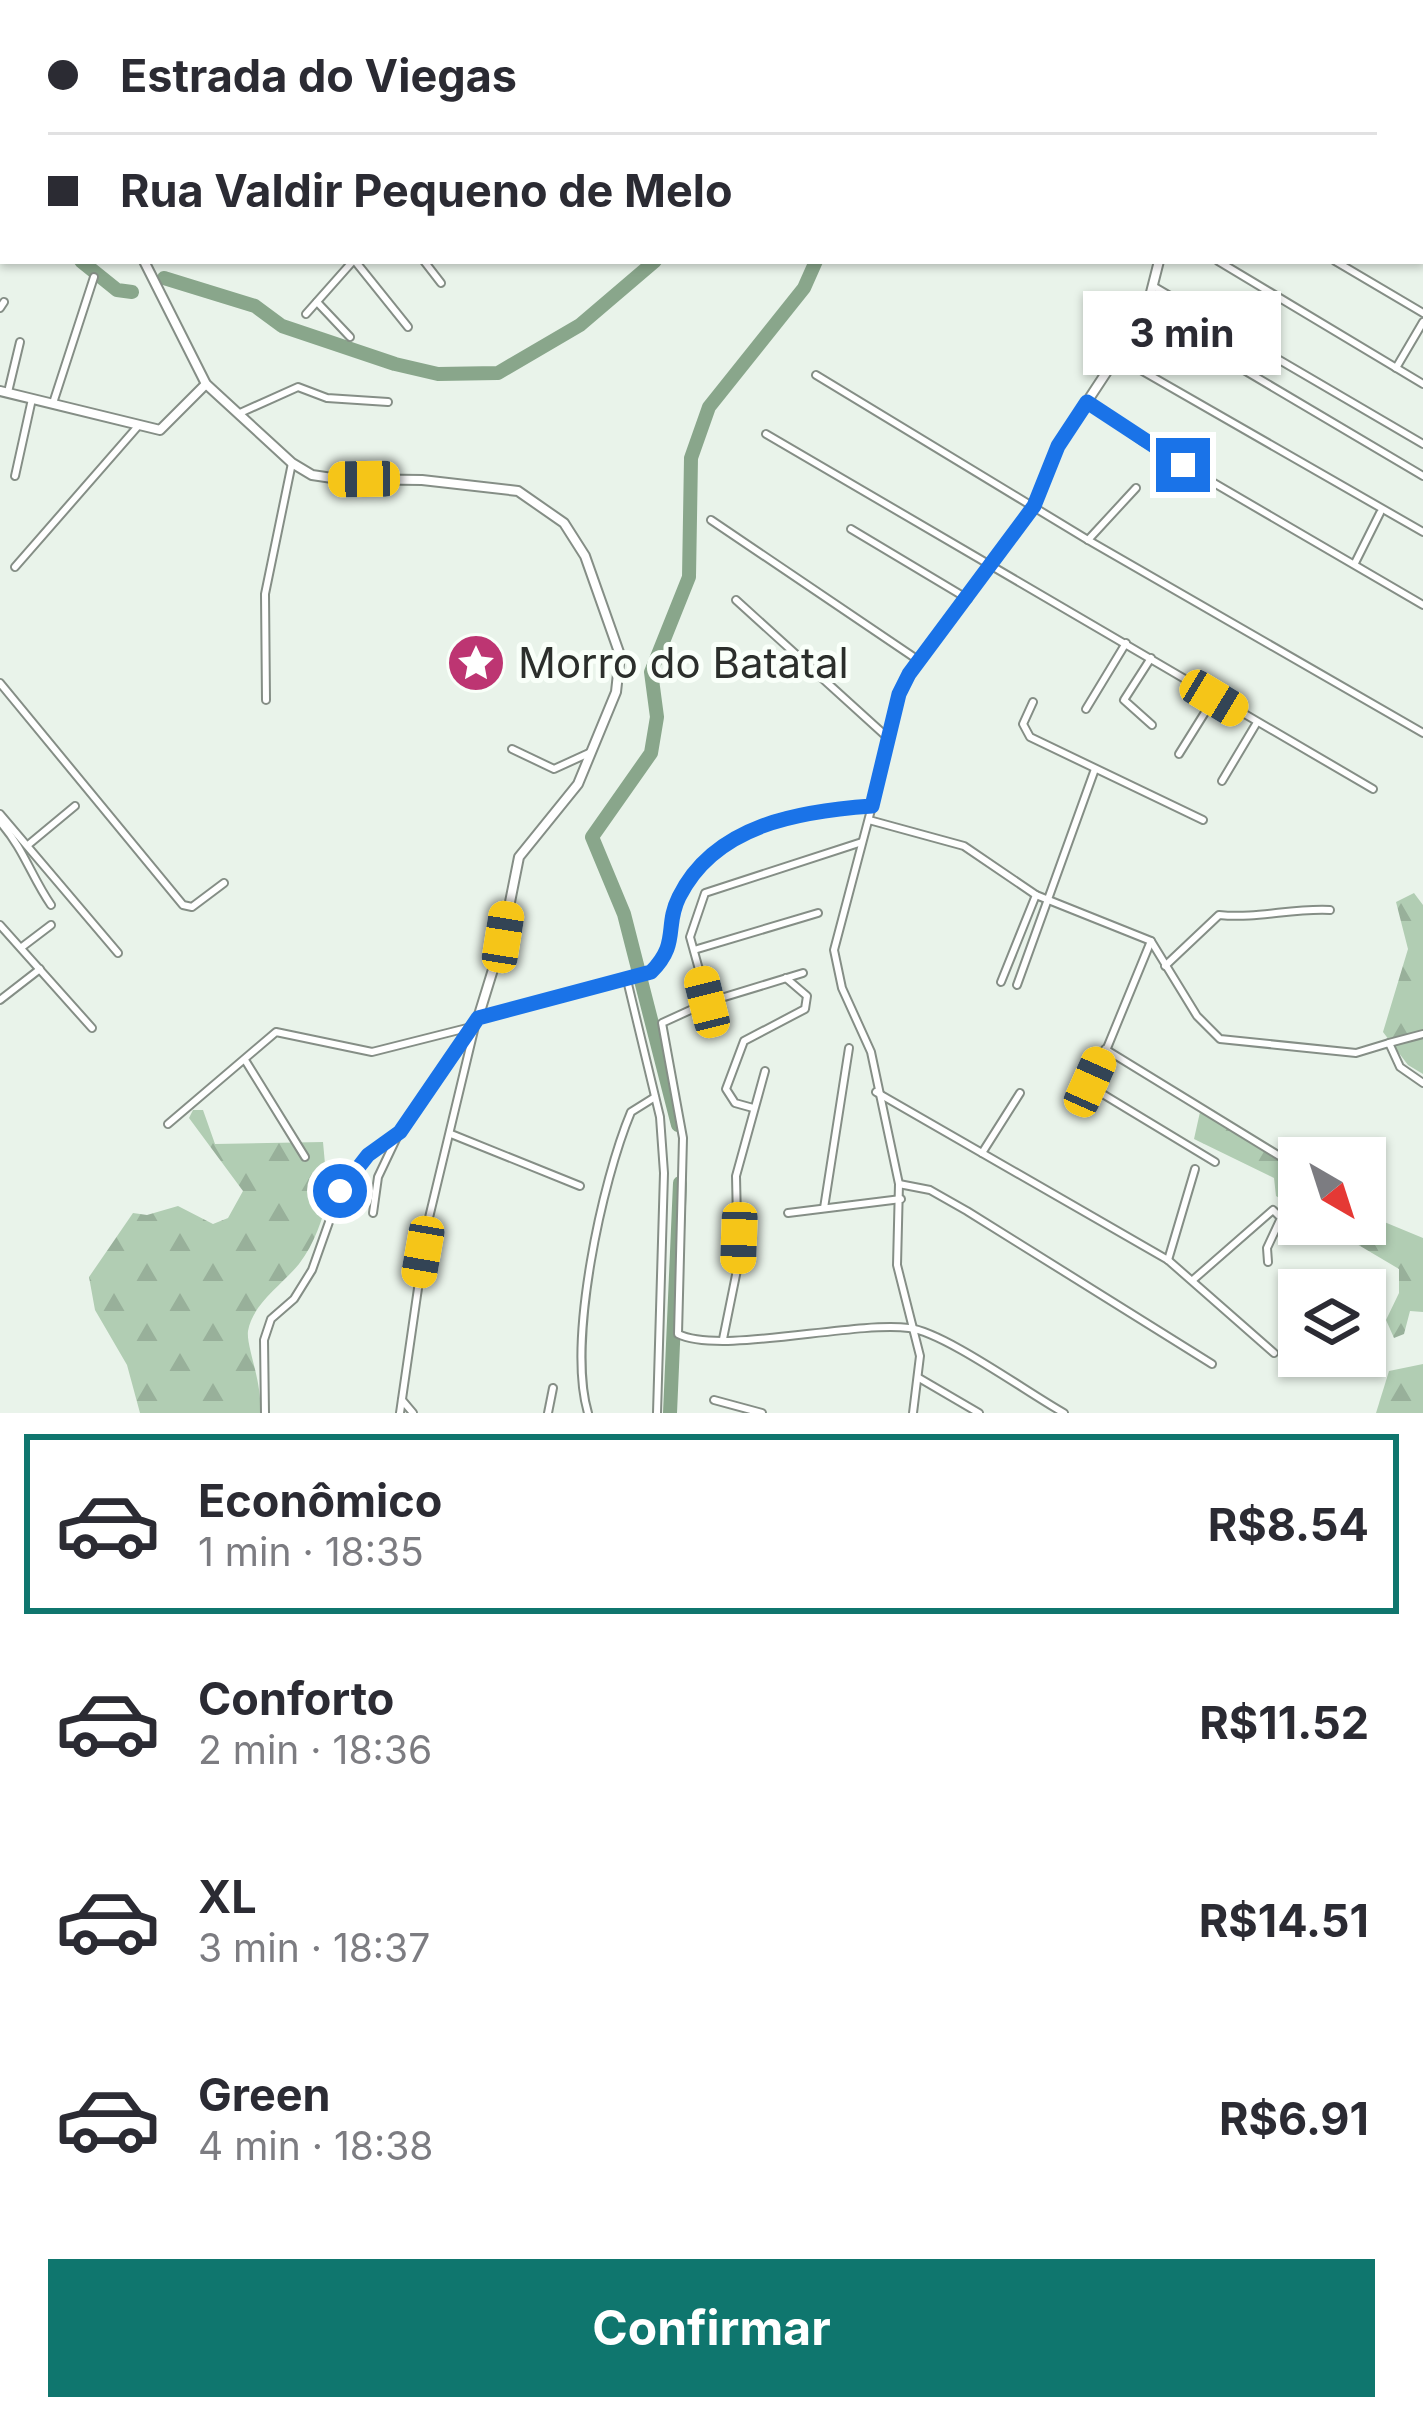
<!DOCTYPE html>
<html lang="pt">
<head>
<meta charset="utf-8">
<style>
  :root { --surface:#fff; --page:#f2f2f3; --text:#2b2b33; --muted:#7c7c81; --line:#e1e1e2; --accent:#0f766e }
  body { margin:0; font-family:Inter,sans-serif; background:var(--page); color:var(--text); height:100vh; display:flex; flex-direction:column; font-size:45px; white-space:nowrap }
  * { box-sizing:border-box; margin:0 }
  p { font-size:39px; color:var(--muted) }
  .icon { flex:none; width:66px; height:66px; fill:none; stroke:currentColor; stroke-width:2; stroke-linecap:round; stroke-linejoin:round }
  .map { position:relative; height:1413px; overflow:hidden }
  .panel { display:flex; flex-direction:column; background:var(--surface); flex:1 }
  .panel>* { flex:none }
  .banner { position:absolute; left:0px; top:0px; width:1425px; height:264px; box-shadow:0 3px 9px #0004; display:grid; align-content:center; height:264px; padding:0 48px; background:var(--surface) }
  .needle { width:78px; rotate:141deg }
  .tools { position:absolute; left:1278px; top:1137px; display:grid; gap:24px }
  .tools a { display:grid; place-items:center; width:108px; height:108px; border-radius:0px; background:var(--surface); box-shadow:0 3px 9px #0004; font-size:60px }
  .end { position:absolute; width:54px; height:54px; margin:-27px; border:15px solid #1a73e8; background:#fff; box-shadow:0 0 0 6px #fff }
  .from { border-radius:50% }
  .bubble { position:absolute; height:84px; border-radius:0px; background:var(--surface); box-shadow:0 3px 9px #0004; font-size:39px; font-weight:700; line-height:84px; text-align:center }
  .car { position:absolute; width:36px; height:72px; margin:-36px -18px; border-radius:15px; box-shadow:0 0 9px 3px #0007; background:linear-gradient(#f5c518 24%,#345 0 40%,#f5c518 0 76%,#345 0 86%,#f5c518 0) }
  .banner b { display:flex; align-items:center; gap:42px; height:114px; font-size:45px }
  .banner b+b { border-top:3px solid var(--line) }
  .banner i { width:30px; height:30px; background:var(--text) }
  ul { padding:21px 0 0; list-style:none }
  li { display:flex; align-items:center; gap:36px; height:180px; margin:0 24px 18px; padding:0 24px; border:6px solid transparent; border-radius:0px }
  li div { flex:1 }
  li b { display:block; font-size:45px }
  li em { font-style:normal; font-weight:700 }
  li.selected { border-color:var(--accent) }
  li>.icon { width:108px; height:108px; stroke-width:1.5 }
  .action { display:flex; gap:24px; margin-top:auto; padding:24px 48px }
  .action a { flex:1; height:138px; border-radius:0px; background:var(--accent); color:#fff; font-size:48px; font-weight:700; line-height:138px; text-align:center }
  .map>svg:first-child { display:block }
  .forest { fill:url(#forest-firs) }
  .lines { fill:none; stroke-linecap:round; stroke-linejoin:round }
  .river { stroke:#89a68b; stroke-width:14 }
  .minor-casing { stroke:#858e86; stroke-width:10 }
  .tertiary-casing { stroke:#858e86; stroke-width:12 }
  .minor { stroke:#fff; stroke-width:6 }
  .tertiary { stroke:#fff; stroke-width:8 }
  .route { stroke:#1a73e8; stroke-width:15 }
  .labels { text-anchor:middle; stroke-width:10; stroke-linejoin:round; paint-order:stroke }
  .poi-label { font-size:42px; fill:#2b2e2b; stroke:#f9fff9; text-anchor:start }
</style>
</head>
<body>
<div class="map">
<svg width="1423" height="1413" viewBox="0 0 1423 1413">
  <defs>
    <pattern id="forest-firs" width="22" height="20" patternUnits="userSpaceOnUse" patternTransform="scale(3)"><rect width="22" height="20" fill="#b1cdb3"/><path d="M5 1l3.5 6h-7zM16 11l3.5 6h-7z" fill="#98b09a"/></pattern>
  </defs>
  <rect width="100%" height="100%" fill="#e9f3ea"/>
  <!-- forest -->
  <g class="forest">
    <polygon points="1414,893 1423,905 1423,1074 1408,1065 1383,1032 1408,949 1396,902"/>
    <path d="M193,1110H203L215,1144L323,1142L325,1164L315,1181L320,1194L329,1195C322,1220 315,1243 299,1264C282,1285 253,1303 248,1331C246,1347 263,1383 260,1413H140L127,1365L95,1310L89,1277L133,1213L147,1215L178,1206L213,1224L228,1218L243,1191L189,1118Z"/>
    <polygon points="1200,1112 1299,1173 1299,1210 1276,1196 1274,1178 1194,1139"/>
    <polygon points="1365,1214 1423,1238 1423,1312 1410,1311 1404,1334 1394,1338 1386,1320 1399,1293 1399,1269 1323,1224 1365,1224"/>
    <polygon points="1423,1364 1423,1413 1376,1413 1389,1371"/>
  </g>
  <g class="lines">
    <!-- river -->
    <g class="river">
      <polyline points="913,3 913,0"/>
      <polyline points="0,240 3,239"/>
      <polyline points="81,261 117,290 132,292"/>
      <polyline points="164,278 255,306 282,326 395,364 438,374 498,373 580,325 655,261"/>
      <polyline points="678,1125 624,914 592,837 651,753 657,717 651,672 689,577 691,458 709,407 804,288 816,261"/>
      <polyline points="670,1413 680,1183"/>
    </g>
    <!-- minor casing -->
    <g class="minor-casing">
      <g id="minor">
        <polyline points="146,0 149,3"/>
        <polyline points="263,0 266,3"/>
        <polyline points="358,0 361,3"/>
        <polyline points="735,0 737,3"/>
        <polyline points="1191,0 1195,3"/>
        <polyline points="1353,0 1355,3"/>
        <polyline points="1411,0 1416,3"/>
        <polyline points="240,3 242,0"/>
        <polyline points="453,3 457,0"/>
        <polyline points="1422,7 1423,8"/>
        <polyline points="1422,35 1423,36"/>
        <polyline points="1422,98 1423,98"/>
        <polyline points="1422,185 1423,185"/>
        <polyline points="1422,246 1423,247"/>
        <polyline points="355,261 408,327"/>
        <polyline points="424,261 441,283"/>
        <polyline points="1218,261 1423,384"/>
        <polyline points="1335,261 1423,313"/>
        <polyline points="1153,286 1423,444"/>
        <polyline points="317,302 350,337"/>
        <polyline points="0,308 4,302"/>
        <polyline points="1146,312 1423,476"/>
        <polyline points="306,314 353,261"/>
        <polyline points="1118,357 1423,532"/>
        <polyline points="1396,368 1423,322"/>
        <polyline points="816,375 1088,540 1423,733"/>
        <polyline points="8,392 20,342"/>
        <polyline points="54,400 94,277"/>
        <polyline points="1087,402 1142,441 1423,605"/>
        <polyline points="240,413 298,387 327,398 388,402"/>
        <polyline points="766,434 1373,789"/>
        <polyline points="15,476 32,399"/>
        <polyline points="711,520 918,660"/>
        <polyline points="851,529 968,599"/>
        <polyline points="1088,540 1136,488"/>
        <polyline points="1355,563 1380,513"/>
        <polyline points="15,567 139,425"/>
        <polyline points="736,600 887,737"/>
        <polyline points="1151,658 1124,700 1152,725"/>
        <polyline points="0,683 183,905 192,907 224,883"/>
        <polyline points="266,700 265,594 292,463"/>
        <polyline points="1033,702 1023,724 1030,737 1203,820"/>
        <polyline points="1086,709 1126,643"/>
        <polyline points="512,749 554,769 589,753"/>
        <polyline points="1179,754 1214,698"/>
        <polyline points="1222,781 1256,724"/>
        <polyline points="872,806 834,950 842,988 871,1052 899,1184 897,1265 920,1356 913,1413"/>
        <polyline points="0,814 118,953"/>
        <polyline points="869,820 964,846 1036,895 1151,941 1197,1016 1220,1039 1356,1053 1389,1043 1400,1067 1423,1083"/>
        <path d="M0,822C24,849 31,876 51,905"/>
        <polyline points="28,845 75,806"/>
        <polyline points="0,925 92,1028"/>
        <polyline points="1151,941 1091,1087 1215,1162"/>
        <polyline points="22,947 51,925"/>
        <polyline points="694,950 818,913"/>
        <path d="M1165,966L1219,915C1258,919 1291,908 1330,910"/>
        <path d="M803,973L708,1002L662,1023L683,1138L678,1334C721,1355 851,1321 909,1328C944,1332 1028,1393 1064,1413"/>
        <polyline points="627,980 660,1117 664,1173 657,1413"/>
        <polyline points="1001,982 1036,895"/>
        <polyline points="1017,985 1095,769"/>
        <polyline points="0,1000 40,969"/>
        <polyline points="708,1002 690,937 705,893 862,842"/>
        <polyline points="1389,1043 1423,1034"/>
        <polyline points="1105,1049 1299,1168"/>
        <polyline points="245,1060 305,1157"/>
        <polyline points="876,1092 1168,1260 1274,1353"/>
        <polyline points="753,1108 735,1103 726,1089 744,1041 805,1009 807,996 786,978"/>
        <polyline points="168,1124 276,1032 372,1052 475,1026 427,1226 400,1413"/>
        <polyline points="451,1134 580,1186"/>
        <polyline points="982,1153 1020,1093"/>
        <polyline points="899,1184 930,1190 967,1211 1212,1364"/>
        <polyline points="824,1208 849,1048"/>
        <polyline points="373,1213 378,1177 397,1137"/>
        <polyline points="788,1213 901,1199"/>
        <polyline points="1168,1260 1195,1169"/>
        <polyline points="1194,1279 1273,1210 1281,1218 1267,1248 1268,1262"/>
        <polyline points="723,1339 738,1265 736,1176 765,1071"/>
        <polyline points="919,1378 979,1413"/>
        <polyline points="402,1400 413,1413"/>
        <polyline points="714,1400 762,1413"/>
        <polyline points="265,1413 264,1340 271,1319 294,1299 312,1270 340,1191 368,1155 400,1132 473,1026"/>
        <polyline points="548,1413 553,1388"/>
        <path d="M588,1413C567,1342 602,1181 631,1112L655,1097"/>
      </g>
    </g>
    <!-- tertiary casing -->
    <g class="tertiary-casing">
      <g id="tertiary">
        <polyline points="15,0 16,3"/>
        <polyline points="1422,16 1423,16"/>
        <polyline points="144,261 206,384 292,463 312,475 339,479 422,480 518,491 564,523 585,556 620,655 616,692 578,784 519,857 503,937 478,1018"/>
        <polyline points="0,391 160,430 206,384"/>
        <path d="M478,1018L651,972C680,943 664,927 679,897C715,824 801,811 872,806L899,694L909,674L1034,506L1058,446L1146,312L1159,261"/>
      </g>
    </g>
    <!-- minor -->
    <use href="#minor" class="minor"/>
    <!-- tertiary -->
    <use href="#tertiary" class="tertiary"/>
  </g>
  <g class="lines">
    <!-- route -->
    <path class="route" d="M340,1191L368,1155L400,1132L478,1018L651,972C680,943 664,927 679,897C715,824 801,811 872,806L899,694L909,674L1034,506L1058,446L1087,402L1183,465"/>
  </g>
  <!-- icons -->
  <defs>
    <g id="sight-disc" transform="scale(3)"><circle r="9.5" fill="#bd3572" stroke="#f9fff9"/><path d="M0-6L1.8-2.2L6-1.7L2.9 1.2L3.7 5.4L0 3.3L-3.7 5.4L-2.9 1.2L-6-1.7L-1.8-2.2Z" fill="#fff"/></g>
  </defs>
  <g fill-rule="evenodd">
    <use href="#sight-disc" x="476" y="663"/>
  </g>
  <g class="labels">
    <!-- poi labels -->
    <g class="poi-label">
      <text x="518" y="678">Morro do Batatal</text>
    </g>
  </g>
</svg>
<div class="tools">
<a><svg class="needle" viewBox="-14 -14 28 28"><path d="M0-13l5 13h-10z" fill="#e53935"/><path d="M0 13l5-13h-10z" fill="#7c7c81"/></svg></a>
<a><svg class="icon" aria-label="layers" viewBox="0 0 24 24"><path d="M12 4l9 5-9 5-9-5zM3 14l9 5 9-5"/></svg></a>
</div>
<i class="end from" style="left:340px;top:1191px"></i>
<i class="end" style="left:1183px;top:465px"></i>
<div class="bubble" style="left:1083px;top:291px;width:198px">3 min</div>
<i class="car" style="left:364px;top:479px;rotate:269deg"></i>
<i class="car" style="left:1214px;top:698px;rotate:121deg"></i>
<i class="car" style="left:503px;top:937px;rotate:9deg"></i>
<i class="car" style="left:707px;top:1002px;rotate:346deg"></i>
<i class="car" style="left:1090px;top:1082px;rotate:24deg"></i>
<i class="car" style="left:739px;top:1238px;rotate:182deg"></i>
<i class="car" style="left:423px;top:1252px;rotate:190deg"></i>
<div class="banner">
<b><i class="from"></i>Estrada do Viegas</b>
<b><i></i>Rua Valdir Pequeno de Melo</b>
</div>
</div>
<section class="panel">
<ul>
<li class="selected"><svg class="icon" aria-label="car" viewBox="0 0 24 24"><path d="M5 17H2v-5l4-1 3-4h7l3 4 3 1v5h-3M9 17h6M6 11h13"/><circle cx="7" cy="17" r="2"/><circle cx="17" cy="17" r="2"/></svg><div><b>Econômico</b><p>1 min · 18:35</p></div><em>R$8.54</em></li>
<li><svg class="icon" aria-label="car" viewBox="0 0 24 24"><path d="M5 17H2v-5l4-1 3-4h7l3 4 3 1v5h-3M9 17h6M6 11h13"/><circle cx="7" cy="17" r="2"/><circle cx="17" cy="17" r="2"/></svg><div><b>Conforto</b><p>2 min · 18:36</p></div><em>R$11.52</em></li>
<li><svg class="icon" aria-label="car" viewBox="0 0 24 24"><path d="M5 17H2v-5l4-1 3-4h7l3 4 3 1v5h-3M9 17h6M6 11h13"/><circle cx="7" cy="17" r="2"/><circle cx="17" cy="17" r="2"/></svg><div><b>XL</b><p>3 min · 18:37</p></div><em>R$14.51</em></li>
<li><svg class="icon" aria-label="car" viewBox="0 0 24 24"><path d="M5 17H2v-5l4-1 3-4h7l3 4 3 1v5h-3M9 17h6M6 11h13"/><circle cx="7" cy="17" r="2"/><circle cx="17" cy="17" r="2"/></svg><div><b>Green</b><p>4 min · 18:38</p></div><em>R$6.91</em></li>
</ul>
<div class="action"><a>Confirmar</a></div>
</section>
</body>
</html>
